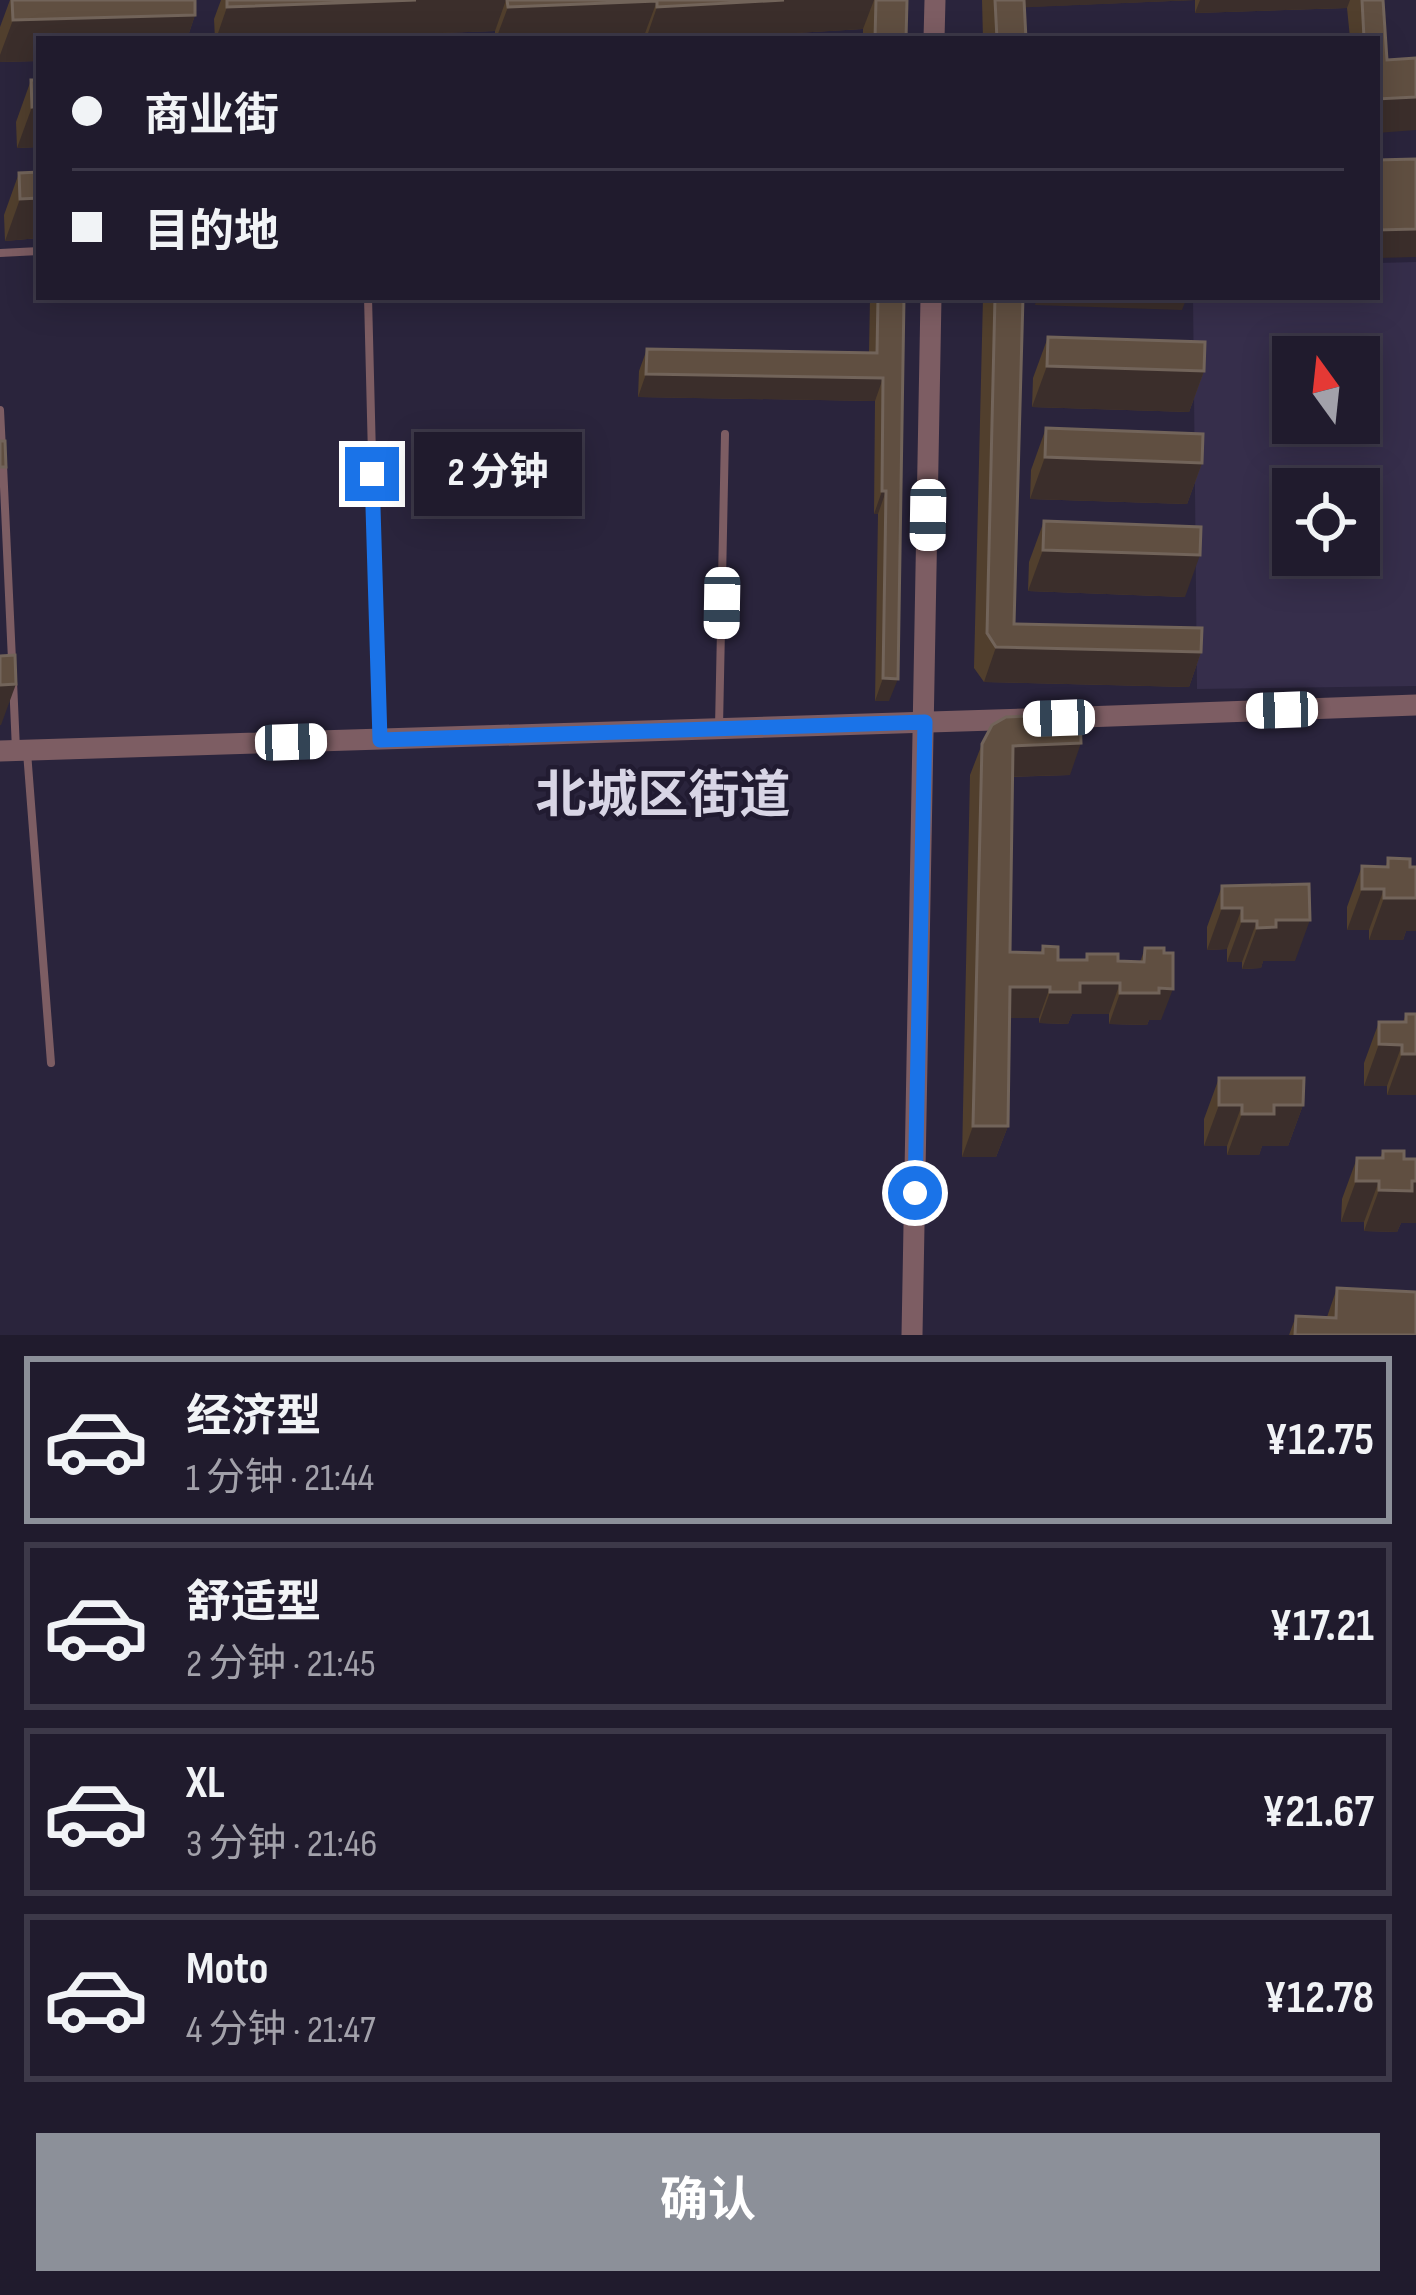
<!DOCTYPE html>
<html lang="zh">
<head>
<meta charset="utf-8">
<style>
  :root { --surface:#201b2d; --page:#282435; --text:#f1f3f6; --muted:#a2a1aa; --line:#3d3949; --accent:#8c9099 }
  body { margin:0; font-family:"Sofia Sans Condensed","Noto Sans SC",sans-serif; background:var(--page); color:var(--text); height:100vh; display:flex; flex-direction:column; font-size:45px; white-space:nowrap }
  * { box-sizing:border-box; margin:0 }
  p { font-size:39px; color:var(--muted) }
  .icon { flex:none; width:66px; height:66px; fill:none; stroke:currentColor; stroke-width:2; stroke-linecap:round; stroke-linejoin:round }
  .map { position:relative; height:1335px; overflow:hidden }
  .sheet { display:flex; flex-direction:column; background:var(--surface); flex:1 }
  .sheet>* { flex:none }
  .top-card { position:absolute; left:36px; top:36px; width:1344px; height:264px; border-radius:0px; box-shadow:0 6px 30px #0003,0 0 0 3px var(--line); display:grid; align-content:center; height:264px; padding:0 36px; background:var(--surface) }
  .needle { width:78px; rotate:345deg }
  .controls { position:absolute; left:1272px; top:336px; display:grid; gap:24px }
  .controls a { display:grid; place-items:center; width:108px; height:108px; border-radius:0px; background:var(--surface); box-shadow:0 6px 30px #0003,0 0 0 3px var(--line); font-size:60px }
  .end { position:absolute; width:54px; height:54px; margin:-27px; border:15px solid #1a73e8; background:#fff; box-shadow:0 0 0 6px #fff }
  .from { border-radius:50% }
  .bubble { position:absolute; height:84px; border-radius:0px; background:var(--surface); box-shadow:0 6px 30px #0003,0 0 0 3px var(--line); font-size:39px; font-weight:700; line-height:84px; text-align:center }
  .car { position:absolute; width:36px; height:72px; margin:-36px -18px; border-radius:15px; box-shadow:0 0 9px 3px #0007; background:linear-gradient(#fff 24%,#345 0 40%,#fff 0 76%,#345 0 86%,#fff 0) }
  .top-card b { display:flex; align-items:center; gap:42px; height:114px; font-size:45px }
  .top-card b+b { border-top:3px solid var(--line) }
  .top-card i { width:30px; height:30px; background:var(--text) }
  ul { padding:21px 0 0; list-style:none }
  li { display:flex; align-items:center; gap:36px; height:168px; margin:0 24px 18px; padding:0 12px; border:6px solid var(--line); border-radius:0px }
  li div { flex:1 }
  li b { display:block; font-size:45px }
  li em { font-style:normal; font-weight:700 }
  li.selected { border-color:var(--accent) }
  li>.icon { width:108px; height:108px; stroke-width:1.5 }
  .cta { display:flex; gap:24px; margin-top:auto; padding:24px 36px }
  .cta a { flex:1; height:138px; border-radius:0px; background:var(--accent); color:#fff; font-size:48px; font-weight:700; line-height:138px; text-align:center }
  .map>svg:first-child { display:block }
  .built { fill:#362e4b; fill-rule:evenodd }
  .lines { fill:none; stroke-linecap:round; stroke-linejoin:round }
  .service { stroke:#7d5d63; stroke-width:8 }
  .tertiary { stroke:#7d5d63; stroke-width:21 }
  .wall { fill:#513f2d }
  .shaded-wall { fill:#3b2e2b }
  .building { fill:#604f41; stroke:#72645a; stroke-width:3 }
  .route { stroke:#1a73e8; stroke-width:15 }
  .labels { text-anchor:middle; stroke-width:9; stroke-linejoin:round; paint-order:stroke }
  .district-label { font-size:51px; font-weight:bold; fill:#d8d5e5; stroke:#211b31 }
</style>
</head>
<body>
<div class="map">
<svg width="1416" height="1335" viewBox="0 0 1416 1335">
  <rect width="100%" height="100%" fill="#2a243c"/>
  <!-- built -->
  <path class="built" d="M1416,262V686L1197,689L1193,297H1377V263ZM1293,357H1359V423H1293ZM1293,489H1359V555H1293Z"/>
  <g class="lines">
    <!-- service -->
    <g class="service">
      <polyline points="0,253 39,251"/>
      <polyline points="368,297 379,733"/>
      <polyline points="0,410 2,450"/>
      <polyline points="3,465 12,660"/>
      <polyline points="13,681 16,750"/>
      <polyline points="719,727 725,434"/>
      <polyline points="27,752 51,1063"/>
    </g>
    <!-- tertiary -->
    <g class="tertiary">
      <polyline points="934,39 935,0"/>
      <polyline points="1056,718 1416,705"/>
      <polyline points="0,751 1025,719"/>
      <polyline points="912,1335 931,297"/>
    </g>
  </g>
  <!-- wall -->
  <g class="wall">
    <polygon points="10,0 195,0 195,15 187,39 39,39 39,61 0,62 0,27"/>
    <polygon points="221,0 907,0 906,39 863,39 863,29 693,39 644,39 644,36 495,39 495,31 282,39 215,39 214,19"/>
    <polygon points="982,0 1383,0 1387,60 1416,130 1377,39 1350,38 1347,8 1195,13 1195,0 1024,7 1026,39 983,39"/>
    <polygon points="31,80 39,147 17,148 16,122"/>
    <polygon points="39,172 39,238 5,241 4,215 19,173"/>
    <polygon points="870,297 904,297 889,701 875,701 878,514 874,514 875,401 638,397 639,371 647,349 869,352"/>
    <polygon points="983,297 1023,297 1014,624 1201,652 1189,687 984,682 974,668"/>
    <polygon points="1048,337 1204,371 1189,412 1032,407 1033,378"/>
    <polygon points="1046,428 1202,463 1187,504 1030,499 1031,470"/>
    <polygon points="1044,521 1185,597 1028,591 1029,562"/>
    <polygon points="982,744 1070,775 1012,777 1010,952 1040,953 1043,946 1058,960 1085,960 1087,954 1118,961 1140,962 1145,948 1161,1020 1149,1020 1147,1025 1109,1024 1109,1014 1072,1014 1068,1024 1039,1023 1039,1018 1009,1018 1008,1126 996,1157 962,1157 970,775"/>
    <polygon points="1388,858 1410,867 1416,867 1416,931 1406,931 1403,940 1369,940 1369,930 1347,930 1347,907 1362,866 1386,866"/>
    <polygon points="1222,886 1295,961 1263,961 1261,968 1242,969 1242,962 1227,962 1227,949 1207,950 1207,927"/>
    <polygon points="1406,1014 1416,1095 1387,1095 1387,1086 1364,1086 1364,1063 1379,1022 1403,1022"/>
    <polygon points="1219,1078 1303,1105 1288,1146 1262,1146 1259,1155 1227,1155 1227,1146 1204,1146 1204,1119"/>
    <polygon points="1383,1151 1401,1223 1397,1232 1364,1231 1364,1222 1341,1222 1342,1199 1357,1158 1380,1158"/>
    <polygon points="1337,1288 1416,1335 1289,1335 1296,1316 1327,1317"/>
  </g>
  <!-- shaded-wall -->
  <g class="shaded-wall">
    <polygon points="416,0 506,0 495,31 282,39 216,39 227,7"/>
    <polygon points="784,0 874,0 863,29 693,39 646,39 657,7"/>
    <polygon points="1012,0 1195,0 1009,8"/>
    <polygon points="1200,0 1350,0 1347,8 1195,13"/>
    <polygon points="657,1 644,36 496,39 508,7"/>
    <polygon points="195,15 187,39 39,39 39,61 0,62 0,55 13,20"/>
    <polygon points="1416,97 1416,130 1377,133 1377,99"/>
    <polygon points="39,106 39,147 17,148 32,107"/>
    <polygon points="39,198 39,238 5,241 20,199"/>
    <polygon points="1416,229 1416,257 1377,258 1377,230"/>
    <polygon points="1037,297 1187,297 1182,310 1035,305"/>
    <polygon points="1047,366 1204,371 1189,412 1032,407"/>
    <polygon points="646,374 883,378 875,401 638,397"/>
    <polygon points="1045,457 1202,463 1187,504 1030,499"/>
    <polygon points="882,491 886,491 878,514 874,514"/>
    <polygon points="1043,550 1200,555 1185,597 1028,591"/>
    <polygon points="996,647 1201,652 1189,687 984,682"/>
    <polygon points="883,678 898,679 889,701 875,701"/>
    <polygon points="16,684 1,725 0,725 0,685"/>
    <polygon points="1081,743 1070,775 1001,777 1013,746"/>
    <polygon points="1362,889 1384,889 1369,930 1347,930"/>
    <polygon points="1416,894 1416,931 1406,931 1403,940 1369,940 1384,898"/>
    <polygon points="1222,908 1242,908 1227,949 1207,950"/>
    <polygon points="1276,920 1310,920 1295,961 1263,961 1261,968 1242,969 1257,928"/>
    <polygon points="1242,921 1257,921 1242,962 1227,962"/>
    <polygon points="1080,983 1120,983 1109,1014 1072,1014 1068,1024 1039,1023 1050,992"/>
    <polygon points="1010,987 1050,987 1039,1018 998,1018"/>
    <polygon points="1159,988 1173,989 1161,1020 1149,1020 1147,1025 1109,1024 1120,993"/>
    <polygon points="1379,1044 1402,1045 1387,1086 1364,1086"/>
    <polygon points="1402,1054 1416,1054 1416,1095 1387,1095"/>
    <polygon points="1219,1105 1242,1105 1227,1146 1204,1146"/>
    <polygon points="1274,1105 1303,1105 1288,1146 1262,1146 1259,1155 1227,1155 1242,1114"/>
    <polygon points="973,1126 1008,1126 996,1157 962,1157"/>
    <polygon points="1356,1181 1379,1181 1364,1222 1341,1222"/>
    <polygon points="1412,1181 1416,1181 1416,1223 1401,1223 1397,1232 1364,1231 1379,1190"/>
  </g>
  <!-- building -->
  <g class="building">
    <polygon points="12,0 195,0 195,15 13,20"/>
    <polygon points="227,0 416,0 227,7"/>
    <polygon points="507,0 784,0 657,7 657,1 508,7"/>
    <polygon points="876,0 907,0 906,39 875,39"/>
    <polygon points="995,0 1024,0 1026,39 997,39"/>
    <polygon points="1362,0 1383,0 1387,60 1416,58 1416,97 1377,99 1377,39 1331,39 1364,38"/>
    <polygon points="31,80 39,80 39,106 32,107"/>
    <polygon points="1416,159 1416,229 1377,230 1377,160"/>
    <polygon points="39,172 39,198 20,199 19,173"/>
    <polygon points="878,297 904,297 898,679 883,678 886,491 882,491 883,378 646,374 647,349 877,353"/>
    <polygon points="995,297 1023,297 1014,624 1202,628 1201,652 996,647 987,633"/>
    <polygon points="1048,337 1205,342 1204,371 1047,366"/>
    <polygon points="1046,428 1203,434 1202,463 1045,457"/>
    <polygon points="0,441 5,441 6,467 0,467"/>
    <polygon points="1044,521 1201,527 1200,555 1043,550"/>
    <polygon points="15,655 16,684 0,685 0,656"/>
    <polygon points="1080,714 1081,743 1013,746 1010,952 1043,953 1043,946 1058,947 1058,960 1087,960 1087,954 1118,954 1118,961 1144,962 1145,948 1164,948 1164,953 1173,953 1173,989 1159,988 1159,993 1120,993 1120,983 1080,983 1080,992 1050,992 1050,987 1010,987 1008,1126 973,1126 982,744 992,725 1006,717"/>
    <polygon points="1388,858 1410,859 1410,867 1416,867 1416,898 1384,898 1384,889 1362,889 1362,866 1388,867"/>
    <polygon points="1309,884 1310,920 1276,920 1276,927 1257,928 1257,921 1242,921 1242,908 1222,908 1222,886"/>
    <polygon points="1406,1014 1416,1014 1416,1054 1402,1054 1402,1045 1379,1044 1379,1022 1406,1022"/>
    <polygon points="1219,1078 1304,1078 1303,1105 1274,1105 1274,1114 1242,1114 1242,1105 1219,1105"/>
    <polygon points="1383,1151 1404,1151 1404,1159 1416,1159 1416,1181 1412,1181 1412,1191 1379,1190 1379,1181 1356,1181 1357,1158 1383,1158"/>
    <polygon points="1337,1288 1416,1292 1416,1335 1295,1335 1296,1316 1336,1318"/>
  </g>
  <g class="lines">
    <!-- route -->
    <polyline class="route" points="372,474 380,740 925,722 915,1193"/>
  </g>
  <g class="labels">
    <!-- district labels -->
    <g class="district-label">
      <text x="663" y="812">北城区街道</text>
    </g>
  </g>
</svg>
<div class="controls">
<a><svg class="needle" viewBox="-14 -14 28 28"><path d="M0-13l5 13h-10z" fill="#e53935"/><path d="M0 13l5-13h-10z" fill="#a2a1aa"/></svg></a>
<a><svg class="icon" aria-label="locate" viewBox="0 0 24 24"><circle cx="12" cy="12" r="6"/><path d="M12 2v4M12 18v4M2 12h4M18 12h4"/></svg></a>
</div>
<i class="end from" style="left:915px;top:1193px"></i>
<i class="end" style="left:372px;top:474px"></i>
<div class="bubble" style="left:414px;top:432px;width:168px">2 分钟</div>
<i class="car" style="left:928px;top:515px;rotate:181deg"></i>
<i class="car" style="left:722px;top:603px;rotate:181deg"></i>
<i class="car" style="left:1282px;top:710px;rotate:268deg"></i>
<i class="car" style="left:1059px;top:718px;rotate:268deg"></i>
<i class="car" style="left:291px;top:742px;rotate:88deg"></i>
<div class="top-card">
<b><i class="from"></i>商业街</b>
<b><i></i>目的地</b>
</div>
</div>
<section class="sheet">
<ul>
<li class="selected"><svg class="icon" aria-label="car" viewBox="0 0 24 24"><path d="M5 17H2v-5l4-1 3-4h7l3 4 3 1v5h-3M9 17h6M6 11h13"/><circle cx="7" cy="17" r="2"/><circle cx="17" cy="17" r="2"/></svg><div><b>经济型</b><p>1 分钟 · 21:44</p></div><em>¥12.75</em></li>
<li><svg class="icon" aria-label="car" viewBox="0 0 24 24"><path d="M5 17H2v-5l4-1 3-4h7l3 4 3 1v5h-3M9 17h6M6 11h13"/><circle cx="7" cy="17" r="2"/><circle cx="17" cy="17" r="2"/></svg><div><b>舒适型</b><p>2 分钟 · 21:45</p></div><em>¥17.21</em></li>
<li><svg class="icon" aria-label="car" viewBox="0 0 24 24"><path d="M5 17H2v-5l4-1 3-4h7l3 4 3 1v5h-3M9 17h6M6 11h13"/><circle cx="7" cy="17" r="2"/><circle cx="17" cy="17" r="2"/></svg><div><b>XL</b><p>3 分钟 · 21:46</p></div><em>¥21.67</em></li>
<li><svg class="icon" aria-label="car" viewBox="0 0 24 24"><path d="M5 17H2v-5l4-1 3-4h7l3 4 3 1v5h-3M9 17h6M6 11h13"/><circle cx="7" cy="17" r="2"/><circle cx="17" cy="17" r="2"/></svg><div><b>Moto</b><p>4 分钟 · 21:47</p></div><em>¥12.78</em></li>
</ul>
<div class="cta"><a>确认</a></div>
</section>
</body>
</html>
